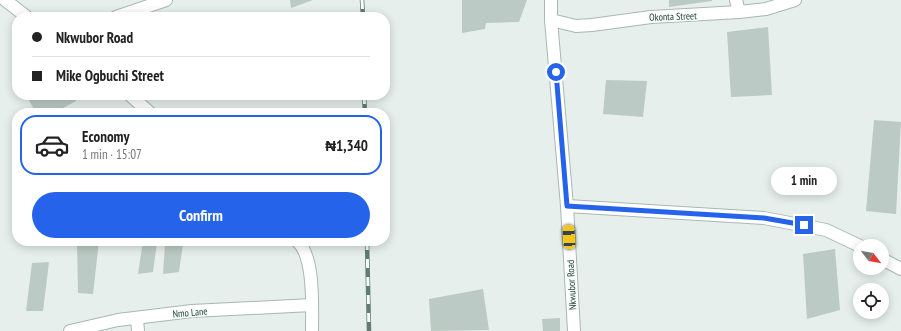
<!DOCTYPE html>
<html lang="en">
<head>
<meta charset="utf-8">
<style>
  :root { --surface:#fff; --page:#f6f6f6; --text:#222; --muted:#767676; --line:#e0e0e0; --accent:#2563eb }
  body { margin:0; font-family:"PT Sans Narrow",sans-serif; background:var(--page); color:var(--text); height:100vh; display:flex; flex-direction:column; font-size:15px; white-space:nowrap }
  * { box-sizing:border-box; margin:0 }
  p { font-size:13px; color:var(--muted) }
  .icon { flex:none; width:22px; height:22px; fill:none; stroke:currentColor; stroke-width:2; stroke-linecap:round; stroke-linejoin:round }
  .map { position:relative; flex:1; overflow:hidden }
  .side { position:absolute; left:12px; top:108px; width:378px; height:138px; display:flex; flex-direction:column; background:var(--surface); border-radius:16px; box-shadow:0 2px 10px #0003 }
  .side>* { flex:none }
  .top-card { position:absolute; left:12px; top:12px; width:378px; height:88px; border-radius:16px; box-shadow:0 2px 10px #0003; display:grid; align-content:center; height:88px; padding:0 20px; background:var(--surface) }
  .needle { width:26px; rotate:121deg }
  .buttons { position:absolute; left:853px; top:239px; display:grid; gap:8px }
  .buttons a { display:grid; place-items:center; width:36px; height:36px; border-radius:50%; background:var(--surface); box-shadow:0 2px 10px #0003; font-size:20px }
  .end { position:absolute; width:18px; height:18px; margin:-9px; border:5px solid #2563eb; background:#fff; box-shadow:0 0 0 2px #fff }
  .from { border-radius:50% }
  .bubble { position:absolute; height:28px; border-radius:14px; background:var(--surface); box-shadow:0 2px 10px #0003; font-size:13px; font-weight:600; line-height:28px; text-align:center }
  .car { position:absolute; width:12px; height:24px; margin:-12px -6px; border-radius:5px; box-shadow:0 0 3px 1px #0007; background:linear-gradient(#f5c518 24%,#345 0 40%,#f5c518 0 76%,#345 0 86%,#f5c518 0) }
  .top-card b { display:flex; align-items:center; gap:14px; height:38px; font-size:15px }
  .top-card b+b { border-top:1px solid var(--line) }
  .top-card i { width:10px; height:10px; background:var(--text) }
  ul { padding:7px 0 0; list-style:none }
  li { display:flex; align-items:center; gap:12px; height:60px; margin:0 8px 6px; padding:0 12px; border:2px solid transparent; border-radius:16px }
  li div { flex:1 }
  li b { display:block; font-size:15px }
  li em { font-style:normal; font-weight:600 }
  li.on { border-color:var(--accent) }
  li>.icon { width:36px; height:36px; stroke-width:1.5 }
  .button { display:flex; gap:8px; margin-top:auto; padding:8px 20px }
  .button a { flex:1; height:46px; border-radius:24px; background:var(--accent); color:#fff; font-size:16px; font-weight:600; line-height:46px; text-align:center }
  .map>svg:first-child { display:block }
  .building { fill:#bbcac4 }
  .lines { fill:none; stroke-linecap:round; stroke-linejoin:round }
  .minor-casing { stroke:#a8b8b2; stroke-width:14 }
  .tertiary-casing { stroke:#a8b8b2; stroke-width:14 }
  .minor { stroke:#fff; stroke-width:12 }
  .tertiary { stroke:#fff; stroke-width:12 }
  .rail-casing { stroke:#5f7d75; stroke-width:4.5 }
  .rail { stroke:#f7fbf9; stroke-width:3; stroke-dasharray:9; stroke-linecap:butt }
  .route { stroke:#2563eb; stroke-width:5 }
  .labels { text-anchor:middle; stroke-width:3; stroke-linejoin:round; paint-order:stroke }
  .street-label { font-size:10px; fill:#24423a; stroke:#f7fbf9 }
</style>
</head>
<body>
<div class="map">
<svg width="901" height="331" viewBox="0 0 901 331">
  <rect width="100%" height="100%" fill="#e6efeb"/>
  <!-- building -->
  <g class="building">
    <polygon points="290,0 313,0 291,8"/>
    <polygon points="462,0 527,0 519,22 486,23 485,29 462,33"/>
    <polygon points="669,0 712,0 712,1 669,7"/>
    <polygon points="768,27 772,95 731,97 727,32"/>
    <polygon points="606,80 647,81 643,117 603,114"/>
    <polygon points="26,95 73,95 76,101 54,113 36,113"/>
    <polygon points="874,120 901,122 896,214 866,211"/>
    <polygon points="93,241 99,241 93,294 78,293 77,242"/>
    <polygon points="143,241 157,243 153,272 138,274"/>
    <polygon points="165,243 183,244 179,272 163,274"/>
    <polygon points="835,249 840,310 807,319 803,254"/>
    <polygon points="49,262 43,311 26,311 32,263"/>
    <polygon points="483,289 489,330 431,331 429,299"/>
    <polygon points="560,318 560,331 543,331 542,319"/>
  </g>
  <g class="lines">
    <!-- minor casing -->
    <g class="minor-casing">
      <g id="minor">
        <polyline points="5,0 27,17"/>
        <polyline points="736,0 739,12"/>
        <polyline points="116,17 166,0"/>
        <polyline points="551,20 576,26 592,25 651,17 739,12 766,9 795,0"/>
        <polyline points="130,95 150,113"/>
        <polyline points="567,206 764,218 826,230 860,246"/>
        <path d="M297,241C315,256 312,308 312,331"/>
        <polyline points="882,259 901,269"/>
        <polyline points="137,319 138,331"/>
        <polyline points="70,331 118,320 192,311 312,305"/>
      </g>
    </g>
    <!-- tertiary casing -->
    <g class="tertiary-casing">
      <polyline id="tertiary" points="551,0 551,20 567,206 574,331"/>
    </g>
    <!-- minor -->
    <use href="#minor" class="minor"/>
    <!-- tertiary -->
    <use href="#tertiary" class="tertiary"/>
    <!-- rail casing -->
    <g class="rail-casing">
      <g id="rail">
        <polyline points="362,0 363,17"/>
        <polyline points="364,95 365,113"/>
        <polyline points="367,241 369,331"/>
      </g>
    </g>
    <!-- rail -->
    <use href="#rail" class="rail"/>
  </g>
  <g class="lines">
    <!-- route -->
    <polyline class="route" points="556,72 567,206 764,218 804,225"/>
  </g>
  <g class="labels">
    <!-- street labels -->
    <g class="street-label">
      <text transform="translate(673 16) rotate(-2)" y="4">Okonta Street</text>
      <text transform="translate(571 285) rotate(-93)" y="4">Nkwubor Road</text>
      <text transform="translate(190 312) rotate(-5)" y="4">Nmo Lane</text>
    </g>
  </g>
</svg>
<div class="buttons">
<a><svg class="needle" viewBox="-14 -14 28 28"><path d="M0-13l5 13h-10z" fill="#e53935"/><path d="M0 13l5-13h-10z" fill="#767676"/></svg></a>
<a><svg class="icon" aria-label="locate" viewBox="0 0 24 24"><circle cx="12" cy="12" r="6"/><path d="M12 2v4M12 18v4M2 12h4M18 12h4"/></svg></a>
</div>
<i class="end from" style="left:556px;top:72px"></i>
<i class="end" style="left:804px;top:225px"></i>
<div class="bubble" style="left:771px;top:167px;width:66px">1 min</div>
<i class="car" style="left:569px;top:237px;rotate:357deg"></i>
<div class="top-card">
<b><i class="from"></i>Nkwubor Road</b>
<b><i></i>Mike Ogbuchi Street</b>
</div>
<section class="side">
<ul>
<li class="on"><svg class="icon" aria-label="car" viewBox="0 0 24 24"><path d="M5 17H2v-5l4-1 3-4h7l3 4 3 1v5h-3M9 17h6M6 11h13"/><circle cx="7" cy="17" r="2"/><circle cx="17" cy="17" r="2"/></svg><div><b>Economy</b><p>1 min · 15:07</p></div><em>₦1,340</em></li>
</ul>
<div class="button"><a>Confirm</a></div>
</section>
</div>
</body>
</html>
